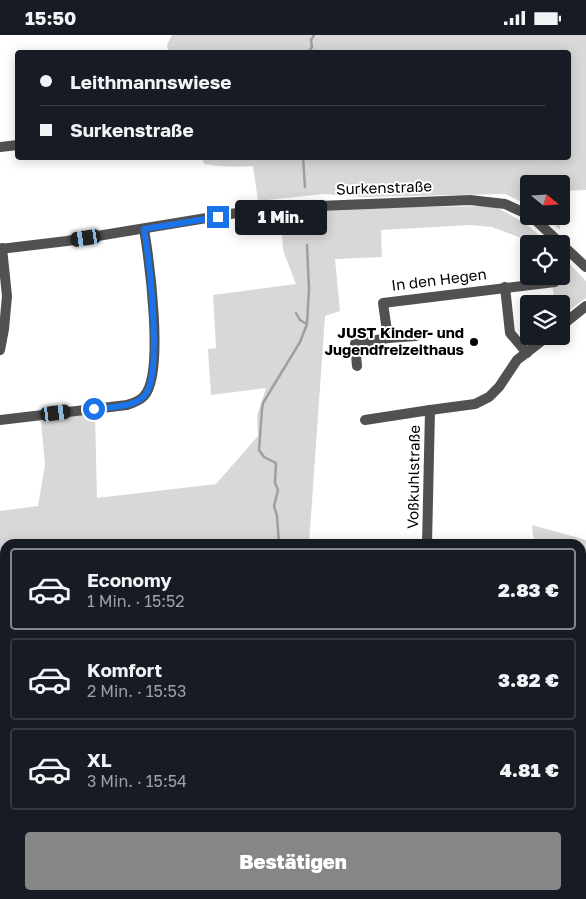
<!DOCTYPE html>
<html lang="de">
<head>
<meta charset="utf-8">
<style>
  :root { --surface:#171b24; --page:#242831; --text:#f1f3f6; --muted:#9ea1a6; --line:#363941; --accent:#858687 }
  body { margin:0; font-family:"Golos Text",sans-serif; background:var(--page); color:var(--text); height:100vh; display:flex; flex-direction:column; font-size:19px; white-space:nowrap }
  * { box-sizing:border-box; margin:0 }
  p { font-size:16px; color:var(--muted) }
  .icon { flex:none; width:28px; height:28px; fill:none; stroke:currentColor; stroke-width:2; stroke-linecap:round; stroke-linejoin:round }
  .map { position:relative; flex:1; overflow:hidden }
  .drawer { position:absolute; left:0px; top:504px; width:586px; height:361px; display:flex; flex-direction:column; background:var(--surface); border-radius:15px 15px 0 0; box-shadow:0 2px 12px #0003 }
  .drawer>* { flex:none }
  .top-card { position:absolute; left:15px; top:15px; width:556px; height:110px; border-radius:5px; box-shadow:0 2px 12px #0003; display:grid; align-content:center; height:110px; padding:0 25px; background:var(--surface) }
  .needle { width:32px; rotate:108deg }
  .fabs { position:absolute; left:520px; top:140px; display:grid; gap:10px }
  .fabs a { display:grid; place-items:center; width:50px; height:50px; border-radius:5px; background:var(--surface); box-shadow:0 2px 12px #0003; font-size:25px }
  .end { position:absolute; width:22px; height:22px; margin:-11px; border:6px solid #1a73e8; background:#fff; box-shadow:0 0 0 2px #fff }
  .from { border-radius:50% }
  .bubble { position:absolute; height:35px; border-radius:5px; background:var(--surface); box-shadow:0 2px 12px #0003; font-size:16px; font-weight:800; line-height:35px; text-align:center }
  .car { position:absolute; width:15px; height:30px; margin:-15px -8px; border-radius:6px; box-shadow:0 0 4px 1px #0007; background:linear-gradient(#222 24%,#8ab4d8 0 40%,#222 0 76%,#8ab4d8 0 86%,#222 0) }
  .top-card b { display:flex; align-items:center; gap:18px; height:48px; font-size:19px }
  .top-card b+b { border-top:1px solid var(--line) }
  .top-card i { width:12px; height:12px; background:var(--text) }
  ul { padding:9px 0 0; list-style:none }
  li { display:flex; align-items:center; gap:15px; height:82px; margin:0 10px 8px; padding:0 15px; border:2px solid var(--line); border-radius:5px }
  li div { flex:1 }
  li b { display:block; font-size:19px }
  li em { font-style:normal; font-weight:800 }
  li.selected { border-color:var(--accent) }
  li>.icon { width:45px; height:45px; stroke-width:1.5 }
  .button { display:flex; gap:10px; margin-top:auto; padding:10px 25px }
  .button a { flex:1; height:58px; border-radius:5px; background:var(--accent); color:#fff; font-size:20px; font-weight:800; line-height:58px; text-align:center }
  .status { display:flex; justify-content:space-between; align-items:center; height:35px; padding:0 25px; background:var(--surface); direction:ltr }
  .status svg { height:14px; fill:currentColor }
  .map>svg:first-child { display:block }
  .green { fill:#d8d8d8 }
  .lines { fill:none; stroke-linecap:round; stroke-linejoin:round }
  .stream { stroke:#9f9f9f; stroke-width:2.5 }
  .minor { stroke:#515151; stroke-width:10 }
  .route { stroke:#1a73e8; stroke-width:6 }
  .poi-dot { fill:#000; stroke:#fff; stroke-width:2 }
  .labels { text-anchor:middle; stroke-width:4; stroke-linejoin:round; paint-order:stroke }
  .street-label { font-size:15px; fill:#000; stroke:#fff }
  .poi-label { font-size:15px; font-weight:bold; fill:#000; stroke:#fff; text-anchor:end }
</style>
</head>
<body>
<div class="status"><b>15:50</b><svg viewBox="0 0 49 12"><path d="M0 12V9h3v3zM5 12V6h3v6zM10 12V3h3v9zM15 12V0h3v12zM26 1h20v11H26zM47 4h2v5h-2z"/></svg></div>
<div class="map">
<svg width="586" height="864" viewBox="0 0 586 864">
  <rect width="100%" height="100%" fill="#fff"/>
  <!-- green -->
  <g class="green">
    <path d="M172,0H586V155L561,156V149H529V170L505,159L363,162L323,159L258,166L253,131C236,132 220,132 204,129L202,123L569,122V18H169L167,10Z"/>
    <polygon points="494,171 525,188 549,209 530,209 521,203 492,192 470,190 381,195 382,222 335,224 340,276 325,281 309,509 5,509 5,663 0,658 0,476 38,471 45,430 41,386 95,378 97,463 216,449 258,401 257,381 266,353 211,360 208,314 216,313 213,260 296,249 283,215 281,181 340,173"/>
    <polygon points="544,181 560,181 560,195"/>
    <polygon points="561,220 586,246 586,263 561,281 561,269 555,269 551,241 561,241"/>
    <polygon points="532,490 586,505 586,864 576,864 575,860 581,860 581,509 536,509 533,500"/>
    <polygon points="5,818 5,860 380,860 382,864 0,864 0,819"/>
  </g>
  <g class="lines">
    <!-- stream -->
    <g class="stream">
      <polyline points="308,18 312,12 311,5 314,0"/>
      <polyline points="303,122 305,152"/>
      <polyline points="296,278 300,285 307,289"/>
      <polyline points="279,509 277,481 274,471 278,455 275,448 276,428 264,422 259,415 262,374 263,368 300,307 307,289 309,254 307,210"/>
      <polyline points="581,546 586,535"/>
      <polyline points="0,551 5,550"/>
      <polyline points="332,860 333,864"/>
      <polyline points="576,860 577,864"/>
    </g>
    <!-- minor -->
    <g class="minor">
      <polyline points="0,112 18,110"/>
      <polyline points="531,181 586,232"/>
      <polyline points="0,214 67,206 237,178 293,172 470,165 505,169 529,180"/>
      <polyline points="505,252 510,298 527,318"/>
      <polyline points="561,291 586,271"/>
      <polyline points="388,303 416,301"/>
      <polyline points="0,315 4,294 7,261 2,213"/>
      <polyline points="357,331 355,309 388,303 383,268 555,247"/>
      <path d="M0,385L127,370C133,368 140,366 144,361C165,339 149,224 144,194"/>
      <polyline points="365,385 430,375"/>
      <polyline points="427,509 430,375 475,369 489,362 499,352 517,325 548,301"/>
      <polyline points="482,860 483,864"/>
    </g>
  </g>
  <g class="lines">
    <!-- route -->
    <path class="route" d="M94,374C109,372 135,373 145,360C163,338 149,224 144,194L218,182"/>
  </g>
  <!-- markers -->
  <circle class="poi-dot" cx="474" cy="307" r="5"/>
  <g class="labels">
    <!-- street labels -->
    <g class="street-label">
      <text transform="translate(384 153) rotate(-2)" y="5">Surkenstraße</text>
      <text transform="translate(439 245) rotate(-7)" y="5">In den Hegen</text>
      <text transform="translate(414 442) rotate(-89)" y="5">Voßkuhlstraße</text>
    </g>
    <!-- poi labels -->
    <g class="poi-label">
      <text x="464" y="303">JUST Kinder- und<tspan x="464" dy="17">Jugendfreizeithaus</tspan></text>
    </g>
  </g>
</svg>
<div class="fabs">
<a><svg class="needle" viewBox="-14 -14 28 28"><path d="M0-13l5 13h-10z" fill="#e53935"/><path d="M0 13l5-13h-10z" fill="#9ea1a6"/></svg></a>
<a><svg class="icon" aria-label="locate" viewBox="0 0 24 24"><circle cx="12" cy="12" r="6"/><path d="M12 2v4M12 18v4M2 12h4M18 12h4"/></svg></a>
<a><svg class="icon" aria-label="layers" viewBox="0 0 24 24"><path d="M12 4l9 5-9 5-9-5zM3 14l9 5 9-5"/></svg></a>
</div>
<i class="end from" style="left:94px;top:374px"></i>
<i class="end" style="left:218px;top:182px"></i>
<div class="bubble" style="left:235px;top:165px;width:92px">1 Min.</div>
<i class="car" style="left:86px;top:203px;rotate:261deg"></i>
<i class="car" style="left:56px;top:378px;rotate:83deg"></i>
<div class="top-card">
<b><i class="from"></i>Leithmannswiese</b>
<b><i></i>Surkenstraße</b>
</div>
<section class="drawer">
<ul>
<li class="selected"><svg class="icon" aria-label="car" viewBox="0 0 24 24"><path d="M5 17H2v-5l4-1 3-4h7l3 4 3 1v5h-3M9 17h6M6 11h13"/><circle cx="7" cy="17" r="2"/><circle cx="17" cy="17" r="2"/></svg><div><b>Economy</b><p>1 Min. · 15:52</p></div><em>2.83 €</em></li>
<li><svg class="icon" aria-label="car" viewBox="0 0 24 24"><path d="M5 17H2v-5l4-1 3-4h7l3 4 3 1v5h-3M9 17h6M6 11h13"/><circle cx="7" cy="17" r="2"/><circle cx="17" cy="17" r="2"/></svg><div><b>Komfort</b><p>2 Min. · 15:53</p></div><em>3.82 €</em></li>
<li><svg class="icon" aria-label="car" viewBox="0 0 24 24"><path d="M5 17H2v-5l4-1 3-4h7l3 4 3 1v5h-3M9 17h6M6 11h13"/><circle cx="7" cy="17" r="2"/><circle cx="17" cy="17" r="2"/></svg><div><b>XL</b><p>3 Min. · 15:54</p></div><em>4.81 €</em></li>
</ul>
<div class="button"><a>Bestätigen</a></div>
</section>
</div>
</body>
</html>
